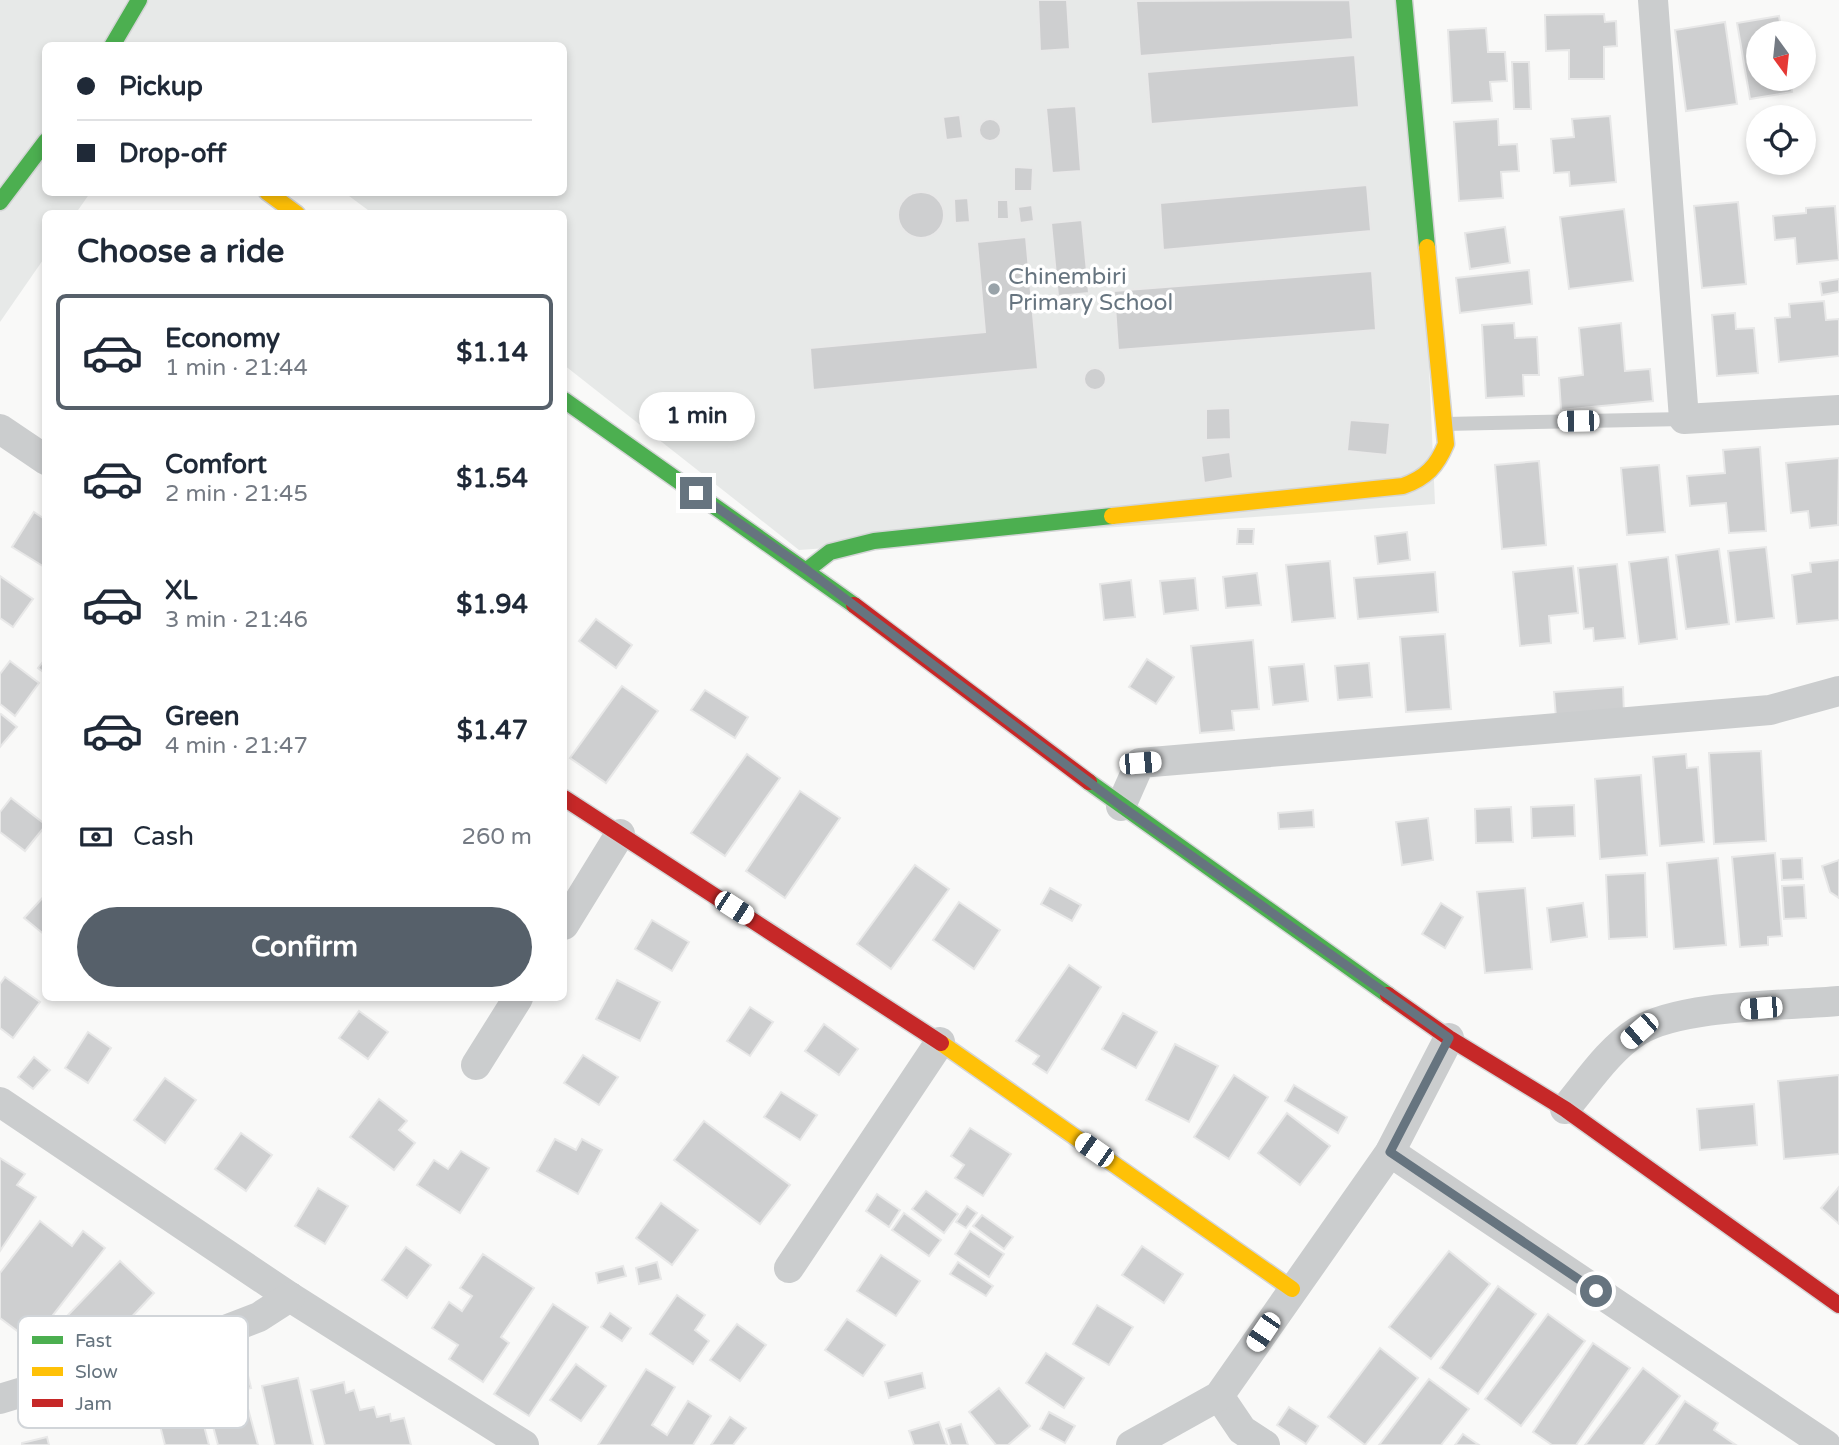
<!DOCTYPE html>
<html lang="en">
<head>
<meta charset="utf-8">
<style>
  :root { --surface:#fff; --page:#f6f6f7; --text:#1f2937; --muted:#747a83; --line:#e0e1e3; --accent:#56606a }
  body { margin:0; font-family:"Varela Round",sans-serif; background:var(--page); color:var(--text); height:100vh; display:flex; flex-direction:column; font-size:26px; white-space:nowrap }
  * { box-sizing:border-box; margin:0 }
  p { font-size:23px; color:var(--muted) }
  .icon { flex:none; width:38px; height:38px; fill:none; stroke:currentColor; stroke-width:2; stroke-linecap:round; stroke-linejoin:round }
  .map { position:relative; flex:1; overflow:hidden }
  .details { position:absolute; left:42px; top:210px; width:525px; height:791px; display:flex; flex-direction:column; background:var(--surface); border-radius:10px; box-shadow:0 4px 10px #0003 }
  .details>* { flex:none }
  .top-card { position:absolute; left:42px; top:42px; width:525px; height:154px; border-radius:10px; box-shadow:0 4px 10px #0003; display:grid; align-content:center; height:154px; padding:0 35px; background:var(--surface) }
  .needle { width:46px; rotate:165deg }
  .controls { position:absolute; left:1746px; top:21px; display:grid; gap:14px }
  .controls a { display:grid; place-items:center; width:70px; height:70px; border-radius:50%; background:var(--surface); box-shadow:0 4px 10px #0003; font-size:35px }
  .end { position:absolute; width:32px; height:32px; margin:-16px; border:9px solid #66747f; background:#fff; box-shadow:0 0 0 4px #fff }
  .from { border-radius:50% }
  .bubble { position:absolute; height:49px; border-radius:24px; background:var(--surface); box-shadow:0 4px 10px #0003; font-size:23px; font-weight:700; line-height:49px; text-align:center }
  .car { position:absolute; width:21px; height:42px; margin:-21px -10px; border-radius:9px; box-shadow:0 0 5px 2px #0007; background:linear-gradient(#fff 24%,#345 0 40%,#fff 0 76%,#345 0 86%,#fff 0) }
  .top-card b { display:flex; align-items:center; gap:24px; height:66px; font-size:26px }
  .top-card b+b { border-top:2px solid var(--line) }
  .top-card i { width:18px; height:18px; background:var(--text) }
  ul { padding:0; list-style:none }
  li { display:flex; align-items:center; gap:21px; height:116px; margin:0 14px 10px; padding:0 21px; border:4px solid transparent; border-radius:10px }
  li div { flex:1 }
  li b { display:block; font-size:26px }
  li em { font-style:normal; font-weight:700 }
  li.current { border-color:var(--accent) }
  li>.icon { width:63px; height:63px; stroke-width:1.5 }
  h2 { padding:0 35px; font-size:32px; line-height:84px }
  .pay { display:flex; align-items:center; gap:18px; height:77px; padding:0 35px; font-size:26px }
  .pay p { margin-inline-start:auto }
  .primary-button { display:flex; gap:14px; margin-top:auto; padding:14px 35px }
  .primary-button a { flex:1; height:80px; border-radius:42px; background:var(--accent); color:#fff; font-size:28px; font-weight:700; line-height:80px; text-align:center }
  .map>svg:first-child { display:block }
  .built { fill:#e7e9e8 }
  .building { fill:#cecfd0; stroke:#e8e8e8; stroke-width:2 }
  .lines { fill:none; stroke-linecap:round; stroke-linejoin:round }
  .fast-casing { stroke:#d4d5d6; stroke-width:19 }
  .slow-casing { stroke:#d4d5d6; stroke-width:19 }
  .jam-casing { stroke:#d4d5d6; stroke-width:19 }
  .lane { stroke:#cbcdce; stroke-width:14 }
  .street { stroke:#cbcdce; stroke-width:30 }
  .fast { stroke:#4caf50; stroke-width:16 }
  .slow { stroke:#ffc107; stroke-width:16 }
  .jam { stroke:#c62828; stroke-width:16 }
  .route { stroke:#66747f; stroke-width:9 }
  .poi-dot { fill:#99a3a9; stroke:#fff; stroke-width:2.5 }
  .labels { text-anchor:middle; stroke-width:7; stroke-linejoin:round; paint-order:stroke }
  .poi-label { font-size:23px; fill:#66747f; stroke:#fff; text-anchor:start }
  .key { fill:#fff; stroke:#d1d5d9; stroke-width:2 }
  .key-label { font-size:19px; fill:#66747f }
</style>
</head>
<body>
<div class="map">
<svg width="1839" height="1445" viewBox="0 0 1839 1445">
  <rect width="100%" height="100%" fill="#f9f9f8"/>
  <!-- built -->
  <polygon class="built" points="0,0 1413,0 1435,504 799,550 564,365 564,214 372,213 345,193 564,192 564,46 46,46 46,192 90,193 76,213 46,214 45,257 0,322"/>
  <!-- building -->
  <g class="building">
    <polygon points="1038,0 1067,0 1070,49 1040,51"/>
    <polygon points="1350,0 1353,39 1140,56 1136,1"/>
    <polygon points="1604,14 1605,22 1616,21 1617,46 1604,47 1604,79 1569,79 1569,50 1546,51 1545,15"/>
    <polygon points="1779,16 1782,33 1759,33 1759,79 1790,79 1792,92 1750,99 1737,23"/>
    <polygon points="1725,22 1737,104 1686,111 1675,30"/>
    <polygon points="1486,28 1488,52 1505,52 1507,81 1490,82 1492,101 1452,103 1448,30"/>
    <polygon points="1355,55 1359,107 1151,124 1147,72"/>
    <polygon points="1512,62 1529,62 1531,109 1514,109"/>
    <polygon points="1076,106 1081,171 1052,173 1046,108"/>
    <polygon points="960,115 963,138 946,140 943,117"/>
    <polygon points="1610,116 1616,182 1570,186 1569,172 1554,173 1551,139 1574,137 1572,119"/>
    <polygon points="1498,119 1499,145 1517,144 1519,171 1501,172 1503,198 1459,201 1454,122"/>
    <circle cx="990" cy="130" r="11"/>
    <polygon points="1014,167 1033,168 1032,191 1014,191"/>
    <polygon points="1367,185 1371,231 1163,250 1160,203"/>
    <circle cx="921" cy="215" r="23"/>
    <polygon points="968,198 970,222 955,223 954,199"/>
    <polygon points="997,200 1008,200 1009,219 997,219"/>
    <polygon points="1738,202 1746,284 1702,288 1694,206"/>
    <polygon points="1032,205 1034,221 1020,223 1018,207"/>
    <polygon points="1835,206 1839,260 1797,264 1795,238 1775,240 1773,216 1806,213 1806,208"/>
    <polygon points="1624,209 1633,281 1569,289 1560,217"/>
    <polygon points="1082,220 1089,293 1058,296 1051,223"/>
    <polygon points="1505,227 1510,263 1470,269 1465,233"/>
    <polygon points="1026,237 1038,369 813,390 810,348 985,332 977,242"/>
    <polygon points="1529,270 1532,304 1460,313 1456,278"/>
    <polygon points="1372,271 1376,330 1118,350 1114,291"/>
    <polygon points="1839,279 1839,292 1822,295 1820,282"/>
    <polygon points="1824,301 1826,320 1839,319 1839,356 1779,362 1775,318 1790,317 1789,304"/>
    <polygon points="1735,313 1736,329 1754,328 1758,373 1717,376 1712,315"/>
    <polygon points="1514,323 1515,338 1537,337 1539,375 1523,375 1524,396 1486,398 1482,325"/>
    <polygon points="1621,323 1625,371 1650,369 1653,401 1561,410 1559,378 1583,375 1579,328"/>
    <circle cx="1095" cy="379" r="11"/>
    <polygon points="1230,408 1231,439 1206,440 1206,409"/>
    <polygon points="1350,420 1390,423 1387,455 1347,451"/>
    <polygon points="1760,447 1766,531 1729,533 1726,503 1690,506 1687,476 1725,473 1723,450"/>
    <polygon points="1230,452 1233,478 1204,483 1201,456"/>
    <polygon points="1839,458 1838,525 1810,528 1808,511 1791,513 1786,463"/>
    <polygon points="1539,461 1546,545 1502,549 1495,465"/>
    <polygon points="1659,465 1665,532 1627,535 1621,468"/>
    <polygon points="34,512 46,520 46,568 12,547"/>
    <polygon points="1238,529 1254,529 1253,544 1237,544"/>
    <polygon points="1407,532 1410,560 1378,564 1375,536"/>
    <polygon points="1766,547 1774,618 1736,622 1728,551"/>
    <polygon points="1719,549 1729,624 1686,629 1676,555"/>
    <polygon points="1668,557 1677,639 1639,644 1629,562"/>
    <polygon points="1839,560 1839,620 1797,624 1792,575 1811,572 1810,563"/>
    <polygon points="1330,561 1335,618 1292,622 1286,565"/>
    <polygon points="1617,564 1625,638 1594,641 1593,628 1584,629 1578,568"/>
    <polygon points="1573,566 1578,613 1549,616 1551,643 1520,646 1513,572"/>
    <polygon points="1435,572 1438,612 1358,619 1354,578"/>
    <polygon points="1257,573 1261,605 1226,608 1223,577"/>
    <polygon points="0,576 33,599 13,627 0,618"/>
    <polygon points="1195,578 1198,610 1164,614 1160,581"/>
    <polygon points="1131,580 1135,617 1104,620 1100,584"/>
    <polygon points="596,619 632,645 616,668 579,641"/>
    <polygon points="1445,634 1451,709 1406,712 1400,637"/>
    <polygon points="1253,640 1259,709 1232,711 1234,730 1200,733 1191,646"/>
    <polygon points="46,658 46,674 38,668"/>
    <polygon points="1147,659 1174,677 1156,704 1129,687"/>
    <polygon points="10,661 39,683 15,716 0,704 0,674"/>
    <polygon points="1369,663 1372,697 1338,700 1335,666"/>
    <polygon points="1304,664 1308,701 1273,705 1269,667"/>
    <polygon points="622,686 658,711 606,783 570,758"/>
    <polygon points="1623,687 1624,714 1556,718 1554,692"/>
    <polygon points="705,690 748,717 735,738 691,710"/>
    <polygon points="1,714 17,727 0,747 0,715"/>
    <polygon points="1761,751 1766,841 1714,844 1709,753"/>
    <polygon points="747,754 780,778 725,856 691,833"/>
    <polygon points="1686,754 1687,768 1698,767 1704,842 1660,846 1653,757"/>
    <polygon points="1641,775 1647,855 1600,859 1595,779"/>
    <polygon points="800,791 840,818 785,898 746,871"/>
    <polygon points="11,798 46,825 25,851 0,832 0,812"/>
    <polygon points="1574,805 1575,836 1532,838 1531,807"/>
    <polygon points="1511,807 1513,842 1476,843 1475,809"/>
    <polygon points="1313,810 1314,827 1279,829 1278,813"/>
    <polygon points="1428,818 1433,860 1402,865 1396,822"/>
    <polygon points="1775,853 1782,936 1768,937 1768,945 1740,947 1732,857"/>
    <polygon points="1718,858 1726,945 1674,949 1667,863"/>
    <polygon points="1802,858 1803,879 1782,880 1781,859"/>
    <polygon points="1839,860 1839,898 1830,892 1822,866"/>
    <polygon points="915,865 949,889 891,969 857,944"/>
    <polygon points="1645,873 1647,937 1609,939 1606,875"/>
    <polygon points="1804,885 1806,918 1784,919 1782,886"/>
    <polygon points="1050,888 1081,905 1072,921 1041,904"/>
    <polygon points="1525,888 1532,969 1485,973 1477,892"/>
    <polygon points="46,894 46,936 24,918"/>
    <polygon points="959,902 1000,930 974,969 933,940"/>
    <polygon points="1441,903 1463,917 1445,948 1422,934"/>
    <polygon points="1583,903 1587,937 1551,942 1547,908"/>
    <polygon points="652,920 689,942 672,971 635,949"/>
    <polygon points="1069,965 1101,987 1047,1073 1033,1064 1039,1056 1016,1041"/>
    <polygon points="5,977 40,1002 13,1038 0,1028 0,984"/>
    <polygon points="617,980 660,1002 640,1041 596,1019"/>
    <polygon points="750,1007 773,1022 750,1056 727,1041"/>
    <polygon points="359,1011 388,1032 368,1059 339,1038"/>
    <polygon points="1123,1013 1157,1032 1136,1068 1102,1049"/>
    <polygon points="824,1024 858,1049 839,1075 805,1051"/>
    <polygon points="88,1032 111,1048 88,1083 65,1068"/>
    <polygon points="1175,1044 1218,1066 1189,1122 1146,1100"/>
    <polygon points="583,1055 618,1077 599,1105 564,1083"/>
    <polygon points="34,1057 50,1070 33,1089 18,1077"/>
    <polygon points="1234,1075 1268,1097 1229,1159 1194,1137"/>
    <polygon points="1839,1075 1839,1154 1784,1159 1778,1081"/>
    <polygon points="165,1078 196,1100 165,1143 134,1120"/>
    <polygon points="1294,1085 1347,1117 1338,1133 1285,1101"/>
    <polygon points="781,1092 817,1115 800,1140 764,1117"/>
    <polygon points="379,1099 407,1121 399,1130 415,1143 394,1170 350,1137"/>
    <polygon points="1754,1104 1757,1145 1700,1150 1697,1109"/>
    <polygon points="1287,1113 1330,1146 1300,1185 1258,1153"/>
    <polygon points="704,1121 790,1185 760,1224 674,1160"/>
    <polygon points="970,1128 1011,1154 983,1196 955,1178 964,1165 951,1156"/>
    <polygon points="241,1133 272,1155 246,1191 215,1169"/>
    <polygon points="555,1139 576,1150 582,1139 602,1150 578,1194 537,1171"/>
    <polygon points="461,1151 489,1168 460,1213 417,1185 434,1160 448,1169"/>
    <polygon points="0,1158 25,1174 17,1185 36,1197 0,1251"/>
    <polygon points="1839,1187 1839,1224 1821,1208"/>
    <polygon points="318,1188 348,1206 325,1244 295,1226"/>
    <polygon points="926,1191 958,1214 944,1233 912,1209"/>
    <polygon points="877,1194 900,1210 889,1227 866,1211"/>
    <polygon points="661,1203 698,1230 672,1265 636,1238"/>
    <polygon points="967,1206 977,1213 966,1228 956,1222"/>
    <polygon points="904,1213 941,1240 929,1256 892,1230"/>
    <polygon points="982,1215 1013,1237 1004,1249 973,1226"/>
    <polygon points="40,1221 72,1246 83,1231 105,1248 32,1342 0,1318 0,1273"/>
    <polygon points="970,1231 1004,1254 989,1277 955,1254"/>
    <polygon points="1142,1246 1183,1274 1164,1303 1122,1275"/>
    <polygon points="406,1247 431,1265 407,1298 382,1280"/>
    <polygon points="1449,1251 1490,1284 1431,1359 1389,1327"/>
    <polygon points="483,1254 534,1288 501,1337 509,1343 483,1382 449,1359 458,1345 432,1328 449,1302 462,1311 472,1296 460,1288"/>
    <polygon points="881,1255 920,1281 896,1316 857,1291"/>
    <polygon points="120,1261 154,1293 112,1338 95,1322 63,1355 46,1338"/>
    <polygon points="657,1262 661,1279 639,1284 636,1268"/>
    <polygon points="958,1262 993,1286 986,1296 950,1274"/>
    <polygon points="623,1266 626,1276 598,1283 596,1273"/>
    <polygon points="1498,1286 1536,1314 1478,1394 1440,1368"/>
    <polygon points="677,1295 705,1315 695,1330 709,1341 693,1364 650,1334"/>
    <polygon points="553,1304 588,1327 529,1416 494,1394"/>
    <polygon points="1097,1305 1133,1327 1109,1365 1073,1344"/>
    <polygon points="610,1313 631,1328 622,1341 601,1327"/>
    <polygon points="1548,1314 1585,1341 1521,1426 1485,1399"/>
    <polygon points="847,1319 885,1345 863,1376 825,1350"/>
    <polygon points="737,1324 766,1345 740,1381 710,1360"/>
    <polygon points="1593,1343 1630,1368 1576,1445 1552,1445 1533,1432"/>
    <polygon points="1380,1348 1418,1378 1365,1445 1328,1417"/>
    <polygon points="1046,1353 1084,1378 1064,1408 1026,1383"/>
    <polygon points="245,1363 251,1388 203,1399 198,1375"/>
    <polygon points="576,1364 606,1386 581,1421 550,1400"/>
    <polygon points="1643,1368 1680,1396 1643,1445 1585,1445"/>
    <polygon points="646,1369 675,1387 652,1425 667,1435 688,1401 711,1416 693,1445 598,1445"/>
    <polygon points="922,1373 925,1388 889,1398 885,1382"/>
    <polygon points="298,1378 313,1445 275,1445 262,1386"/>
    <polygon points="1429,1379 1469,1409 1441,1445 1379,1445"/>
    <polygon points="344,1382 346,1393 354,1390 360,1410 374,1407 377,1417 390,1414 391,1421 404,1418 411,1445 325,1445 311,1390"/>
    <polygon points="999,1388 1030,1426 1008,1445 996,1445 969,1412"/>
    <polygon points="244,1394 258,1445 218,1445 207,1404"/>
    <polygon points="197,1399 209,1445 165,1445 156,1410"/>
    <polygon points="1685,1401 1718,1423 1714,1430 1736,1445 1656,1445"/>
    <polygon points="1289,1407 1318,1426 1306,1444 1277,1425"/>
    <polygon points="1049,1412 1075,1426 1065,1443 1040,1429"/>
    <polygon points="730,1417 746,1428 733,1445 711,1445"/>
    <polygon points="939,1422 947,1445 914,1445 909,1431"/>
    <polygon points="961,1424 968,1445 951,1445 946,1429"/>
    <polygon points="1463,1434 1479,1445 1455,1445"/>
    <polygon points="47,1437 49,1445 22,1445 22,1443"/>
  </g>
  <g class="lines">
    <!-- fast casing -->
    <g class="fast-casing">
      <g id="fast">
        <polyline points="1404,0 1427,247"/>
        <polyline points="112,46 139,0"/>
        <polyline points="0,202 46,141"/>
        <polyline points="564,400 854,605"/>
        <polyline points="807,570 830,552 874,541 1112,516"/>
        <polyline points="1089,782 1388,995"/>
      </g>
    </g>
    <!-- slow casing -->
    <g class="slow-casing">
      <g id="slow">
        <polyline points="267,192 297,214"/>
        <path d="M1112,516L1403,486C1426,478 1437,466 1446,444L1427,247"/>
        <polyline points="941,1043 1292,1289"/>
      </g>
    </g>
    <!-- jam casing -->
    <g class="jam-casing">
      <g id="jam">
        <polyline points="854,605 1089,782"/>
        <polyline points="564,798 941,1043"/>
        <polyline points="1388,995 1449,1038 1565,1109 1839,1305"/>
      </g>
    </g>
    <!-- lane -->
    <polyline class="lane" points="1445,424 1684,419"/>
    <!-- street -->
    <g class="street">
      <polyline points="1653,0 1684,419 1839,410"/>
      <polyline points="0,429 46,460"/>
      <polyline points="1121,806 1140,763 1770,710 1839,691"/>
      <polyline points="564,925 620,834"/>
      <polyline points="476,1065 518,998"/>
      <polyline points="0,1102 290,1297 524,1445"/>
      <path d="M1565,1109C1587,1083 1609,1049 1638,1031C1683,1004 1785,1006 1839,1001"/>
      <polyline points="1390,1152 1826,1445"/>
      <polyline points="789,1268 940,1042"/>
      <polyline points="1219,1396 1242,1430 1265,1445"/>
      <polyline points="0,1399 220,1332 259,1317 290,1297"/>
      <polyline points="1131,1445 1219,1396 1390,1152 1449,1038"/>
    </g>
    <!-- fast -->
    <use href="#fast" class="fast"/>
    <!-- slow -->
    <use href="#slow" class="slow"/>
    <!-- jam -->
    <use href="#jam" class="jam"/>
  </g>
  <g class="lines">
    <!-- route -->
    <polyline class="route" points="696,493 807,570 1121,806 1449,1038 1390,1152 1596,1291"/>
  </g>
  <!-- markers -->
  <circle class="poi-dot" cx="994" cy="289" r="7"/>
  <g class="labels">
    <!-- poi labels -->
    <g class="poi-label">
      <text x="1008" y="284">Chinembiri<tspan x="1008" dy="26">Primary School</tspan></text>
    </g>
  </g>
  <!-- legend -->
  <rect x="18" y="1316" width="230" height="112" rx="10" class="key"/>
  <rect x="32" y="1336" width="31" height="8" fill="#4caf50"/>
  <rect x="32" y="1367" width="31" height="9" fill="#ffc107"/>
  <rect x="32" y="1399" width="31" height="8" fill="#c62828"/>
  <g class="key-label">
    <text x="75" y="1347">Fast</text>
    <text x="75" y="1378">Slow</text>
    <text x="75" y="1410">Jam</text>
  </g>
</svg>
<div class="controls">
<a><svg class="needle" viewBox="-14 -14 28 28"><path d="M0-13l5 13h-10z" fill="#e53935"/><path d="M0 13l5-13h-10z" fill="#747a83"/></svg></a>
<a><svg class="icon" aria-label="locate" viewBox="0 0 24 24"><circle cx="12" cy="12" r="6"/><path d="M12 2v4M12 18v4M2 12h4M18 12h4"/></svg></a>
</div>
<i class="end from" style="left:1596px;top:1291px"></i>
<i class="end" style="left:696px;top:493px"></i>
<div class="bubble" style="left:639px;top:392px;width:116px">1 min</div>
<i class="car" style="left:1578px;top:421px;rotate:269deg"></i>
<i class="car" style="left:1140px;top:763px;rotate:85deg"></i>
<i class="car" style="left:734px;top:908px;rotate:123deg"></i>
<i class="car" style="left:1761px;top:1008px;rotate:265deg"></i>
<i class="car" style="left:1639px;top:1031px;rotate:229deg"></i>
<i class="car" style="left:1094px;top:1150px;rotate:305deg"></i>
<i class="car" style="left:1263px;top:1332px;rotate:214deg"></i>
<div class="top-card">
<b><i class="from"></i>Pickup</b>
<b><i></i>Drop-off</b>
</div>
<section class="details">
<h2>Choose a ride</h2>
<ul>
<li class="current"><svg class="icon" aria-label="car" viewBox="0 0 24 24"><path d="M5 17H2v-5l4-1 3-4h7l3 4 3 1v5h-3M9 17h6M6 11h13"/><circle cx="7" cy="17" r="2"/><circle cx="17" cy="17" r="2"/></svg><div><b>Economy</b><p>1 min · 21:44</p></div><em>$1.14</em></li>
<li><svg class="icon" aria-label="car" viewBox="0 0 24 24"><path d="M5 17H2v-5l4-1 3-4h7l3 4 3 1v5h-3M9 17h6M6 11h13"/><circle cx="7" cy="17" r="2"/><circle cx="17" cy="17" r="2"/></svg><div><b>Comfort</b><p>2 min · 21:45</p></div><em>$1.54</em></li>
<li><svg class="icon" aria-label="car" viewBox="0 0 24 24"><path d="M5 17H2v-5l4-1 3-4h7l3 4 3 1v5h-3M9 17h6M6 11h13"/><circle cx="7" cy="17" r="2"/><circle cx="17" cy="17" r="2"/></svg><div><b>XL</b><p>3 min · 21:46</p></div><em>$1.94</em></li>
<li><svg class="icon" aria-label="car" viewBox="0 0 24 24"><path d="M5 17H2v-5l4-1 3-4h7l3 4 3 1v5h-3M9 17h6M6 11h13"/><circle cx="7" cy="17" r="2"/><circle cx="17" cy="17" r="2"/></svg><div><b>Green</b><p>4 min · 21:47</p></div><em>$1.47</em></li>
</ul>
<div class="pay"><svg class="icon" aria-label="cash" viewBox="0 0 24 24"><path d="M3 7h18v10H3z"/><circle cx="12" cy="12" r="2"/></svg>Cash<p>260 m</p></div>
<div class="primary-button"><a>Confirm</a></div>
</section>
</div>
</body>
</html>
